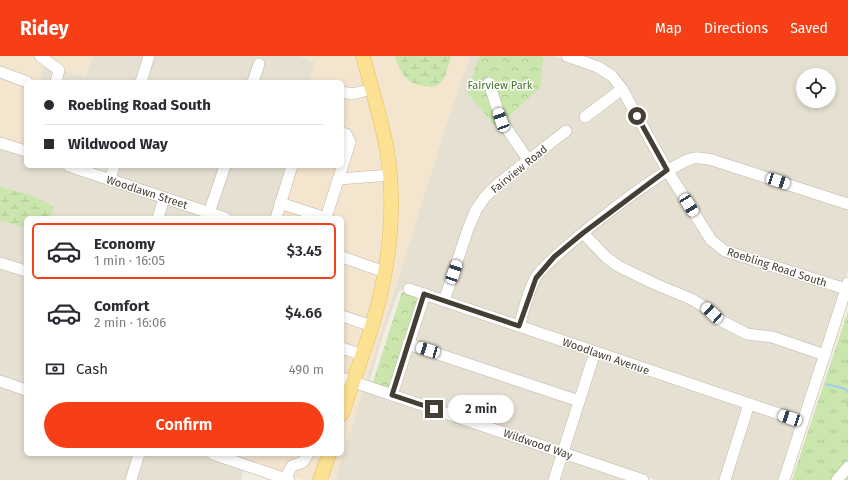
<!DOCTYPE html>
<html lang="en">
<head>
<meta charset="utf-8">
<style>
  :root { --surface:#fff; --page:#f2f2f3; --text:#2b2b33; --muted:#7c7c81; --line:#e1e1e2; --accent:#f63f17 }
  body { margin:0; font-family:"Fira Sans",sans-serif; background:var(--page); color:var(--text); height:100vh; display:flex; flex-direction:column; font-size:15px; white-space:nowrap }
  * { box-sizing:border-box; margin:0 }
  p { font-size:13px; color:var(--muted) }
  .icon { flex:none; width:22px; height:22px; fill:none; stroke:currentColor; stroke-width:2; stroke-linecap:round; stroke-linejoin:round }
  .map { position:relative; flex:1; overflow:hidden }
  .details { position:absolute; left:24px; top:160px; width:320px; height:240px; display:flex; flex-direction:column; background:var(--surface); border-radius:6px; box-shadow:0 2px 6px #0003 }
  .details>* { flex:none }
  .hud { position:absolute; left:24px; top:24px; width:320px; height:88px; border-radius:6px; box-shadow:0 2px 6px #0003; display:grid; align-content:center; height:88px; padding:0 20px; background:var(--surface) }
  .fabs { position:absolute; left:796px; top:12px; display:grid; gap:8px }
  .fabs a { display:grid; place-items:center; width:40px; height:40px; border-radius:50%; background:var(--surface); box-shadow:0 2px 6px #0003; font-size:20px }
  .end { position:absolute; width:18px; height:18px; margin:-9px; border:5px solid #443e34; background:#fff; box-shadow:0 0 0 2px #fff }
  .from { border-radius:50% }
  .bubble { position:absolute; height:28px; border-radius:14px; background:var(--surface); box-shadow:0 2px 6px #0003; font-size:13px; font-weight:600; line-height:28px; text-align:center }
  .car { position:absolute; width:12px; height:24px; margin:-12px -6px; border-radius:5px; box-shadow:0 0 3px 1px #0007; background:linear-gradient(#fff 24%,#345 0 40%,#fff 0 76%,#345 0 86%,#fff 0) }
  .hud b { display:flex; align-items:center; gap:14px; height:38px; font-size:15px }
  .hud b+b { border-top:1px solid var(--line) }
  .hud i { width:10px; height:10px; background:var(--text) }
  ul { padding:7px 0 0; list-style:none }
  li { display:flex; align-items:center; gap:12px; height:56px; margin:0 8px 6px; padding:0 12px; border:2px solid transparent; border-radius:6px }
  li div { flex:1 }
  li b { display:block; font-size:15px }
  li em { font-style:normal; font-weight:600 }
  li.on { border-color:var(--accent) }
  li>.icon { width:36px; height:36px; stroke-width:1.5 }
  .pay { display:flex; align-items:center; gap:10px; height:44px; padding:0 20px; font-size:15px }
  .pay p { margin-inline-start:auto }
  .button { display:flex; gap:8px; margin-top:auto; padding:8px 20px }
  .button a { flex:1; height:46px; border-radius:24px; background:var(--accent); color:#fff; font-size:16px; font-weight:600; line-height:46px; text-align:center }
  header { display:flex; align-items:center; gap:24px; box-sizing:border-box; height:56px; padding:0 20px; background:var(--accent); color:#fff }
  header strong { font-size:19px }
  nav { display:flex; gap:22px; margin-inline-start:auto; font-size:14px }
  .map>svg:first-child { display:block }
  .residential { fill:#e6e0d2; fill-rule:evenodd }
  .commercial { fill:#f4e5cf }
  .grass { fill:url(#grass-tufts) }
  .wetland { fill:url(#wetland-marsh) }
  .park { fill:url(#park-crowns) }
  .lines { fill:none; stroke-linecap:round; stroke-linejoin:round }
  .stream { stroke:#a0ccee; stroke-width:2 }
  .minor-casing { stroke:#bdb6a7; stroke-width:12 }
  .major-casing { stroke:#e1bf63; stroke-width:15 }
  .minor { stroke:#fff; stroke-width:11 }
  .major { stroke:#fce192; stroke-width:14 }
  .route { stroke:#443e34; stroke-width:5 }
  .labels { text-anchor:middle; stroke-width:3; stroke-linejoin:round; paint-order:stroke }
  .park-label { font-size:11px; fill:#437429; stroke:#fff }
  .street-label { font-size:11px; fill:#443e34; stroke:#fff }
</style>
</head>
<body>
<header>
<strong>Ridey</strong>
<nav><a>Map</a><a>Directions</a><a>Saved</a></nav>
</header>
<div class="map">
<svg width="848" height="424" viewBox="0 0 848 424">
  <defs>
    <pattern id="grass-tufts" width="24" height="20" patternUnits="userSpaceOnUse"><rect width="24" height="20" fill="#cae6ad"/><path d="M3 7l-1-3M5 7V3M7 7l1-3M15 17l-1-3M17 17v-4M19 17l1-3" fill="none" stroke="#afc695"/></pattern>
    <pattern id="wetland-marsh" width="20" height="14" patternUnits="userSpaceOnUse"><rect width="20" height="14" fill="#cae6ad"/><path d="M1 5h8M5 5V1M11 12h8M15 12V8" fill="none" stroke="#afc695"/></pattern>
    <pattern id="park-crowns" width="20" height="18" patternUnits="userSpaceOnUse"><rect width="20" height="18" fill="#cae6ad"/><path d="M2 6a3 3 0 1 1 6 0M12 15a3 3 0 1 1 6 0" fill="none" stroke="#afc695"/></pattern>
  </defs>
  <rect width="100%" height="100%" fill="#f2eee4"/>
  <!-- residential -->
  <g class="residential">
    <polygon points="93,0 145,0 137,26 40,26 43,11 86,20"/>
    <polygon points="153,0 299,0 315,6 310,26 257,26 263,5 257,3 249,26 145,26"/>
    <polygon points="470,0 479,0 467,37 522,101 505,64 541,31 543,0 555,0 596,15 609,23 616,32 580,60 584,66 620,39 662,112 551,198 517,265 449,242 480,156 501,130 571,75 567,69 482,138 442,239 407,228 405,232 399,235 383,279 369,327 366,325 448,63"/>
    <path d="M578,0H848V143L709,99L669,108L623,27ZM803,19H829V45H803Z"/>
    <polygon points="0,91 26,100 26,110 55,110 159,145 154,162 51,162 53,150 0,131"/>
    <polygon points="695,106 708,107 848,152 848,215 844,228 727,191 714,181 673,115"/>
    <polygon points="118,110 221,110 207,152 115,121"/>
    <polygon points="229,110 288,110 274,162 238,162 214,154"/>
    <polygon points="666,119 707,186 841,236 822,294 748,274 620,206 609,198 589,177"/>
    <polygon points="166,147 211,162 162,162"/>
    <polygon points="0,165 26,172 26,211 0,202"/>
    <polygon points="583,182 690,247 771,286 820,302 801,361 524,267 539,224"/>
    <polygon points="0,211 26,220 26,330 0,321"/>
    <polygon points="427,243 590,299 560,391 397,336"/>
    <polygon points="597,301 798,369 780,424 656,424 567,394"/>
    <polygon points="0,330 26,339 26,398 135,398 127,424 0,424"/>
    <polygon points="363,334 558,400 550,424 335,424"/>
    <polygon points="143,398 199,398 243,413 241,424 135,424"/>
    <polygon points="565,402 630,424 558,424"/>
  </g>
  <!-- commercial -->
  <g class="commercial">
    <polygon points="0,0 93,0 86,20 43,11 40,26 26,26 26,91 0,82"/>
    <polygon points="299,0 359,0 386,119 382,210 342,197 342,162 274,162 288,110 342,110 342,26 310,26 315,6"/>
    <polygon points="367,0 395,0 397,7 405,21 411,27 444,22 451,0 470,0 448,63 366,325 358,323 393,185"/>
    <polygon points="342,206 381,219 351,321 342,318"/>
    <polygon points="355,331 363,334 335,424 324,424 333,398 342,398 342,370"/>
    <polygon points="247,398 325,398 316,424 303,424 245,405"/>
  </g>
  <!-- grass -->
  <polygon class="grass" points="848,255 848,424 792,424"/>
  <!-- wetland -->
  <g class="wetland">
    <path d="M395,0H451C448,9 447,22 438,29C435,31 430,31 426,30C408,30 399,16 395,0Z"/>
    <polygon points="0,131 29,138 53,150 51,162 26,162 26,172 0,165"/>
  </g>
  <!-- park -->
  <g class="park">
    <polygon points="479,0 543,0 541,31 505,64 522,101 467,37"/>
    <polygon points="402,236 418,240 419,243 389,332 372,329"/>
  </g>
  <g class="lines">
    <!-- stream -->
    <g class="stream">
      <polyline points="826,328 846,333 848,336"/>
      <polyline points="848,344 848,350"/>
    </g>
    <!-- minor casing -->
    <g class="minor-casing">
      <g id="minor">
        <polyline points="40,0 59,14 56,26"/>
        <polyline points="567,0 598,11 612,20 622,33 667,114 711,184 725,195 846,233"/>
        <polyline points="0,16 27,26"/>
        <polyline points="141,26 149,0"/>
        <polyline points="253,26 259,8"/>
        <polyline points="489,27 501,64 529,105"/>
        <polyline points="342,36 352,38 372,33"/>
        <polyline points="585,61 622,33"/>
        <polyline points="0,87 26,95"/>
        <polyline points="69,110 225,162"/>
        <polyline points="339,123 390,119"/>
        <polyline points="110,124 114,110"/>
        <polyline points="280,147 326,162"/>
        <polyline points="209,157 225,110"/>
        <polyline points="158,162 164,142"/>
        <polyline points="276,162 292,110"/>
        <polyline points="326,162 350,86 346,78 342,77"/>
        <polyline points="583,177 606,201 618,210 655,228 691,243 706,252 718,263 747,278 772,281 825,299"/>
        <polyline points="342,201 385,216"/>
        <polyline points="0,207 26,215"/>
        <polyline points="409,233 803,366"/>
        <polyline points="444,245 468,173 476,154 485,141 499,127 566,75"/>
        <polyline points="342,260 372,270"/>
        <path d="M519,270C523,257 529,232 536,221C551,198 668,107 694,102C698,101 704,103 709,103L848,148"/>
        <polyline points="408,288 579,345"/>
        <polyline points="342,292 362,299"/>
        <polyline points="342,322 643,424"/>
        <polyline points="0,325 26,334"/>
        <polyline points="392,339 425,238"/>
        <polyline points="213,398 289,424"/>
        <polyline points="285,422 292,410 303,406 308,398"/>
        <polyline points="131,424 139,398"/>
        <polyline points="554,424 595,296"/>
        <polyline points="725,424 749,348"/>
        <polyline points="784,424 848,227"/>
        <polyline points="837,424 848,411"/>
      </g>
    </g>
    <!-- major casing -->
    <g class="major-casing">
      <g id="major">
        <path d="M342,358C352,326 365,295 374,263C390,209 396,149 387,94C381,62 371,31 363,0"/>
        <polyline points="320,424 329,398"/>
      </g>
    </g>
    <!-- minor -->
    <use href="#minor" class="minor"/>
    <!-- major -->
    <use href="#major" class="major"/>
  </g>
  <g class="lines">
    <!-- route -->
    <polyline class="route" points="434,353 392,339 424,238 519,270 536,222 554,201 583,177 667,114 637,60"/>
  </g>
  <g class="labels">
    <!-- park labels -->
    <g class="park-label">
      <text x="500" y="33">Fairview Park</text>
    </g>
    <!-- street labels -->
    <g class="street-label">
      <text transform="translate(519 113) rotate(-39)" y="4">Fairview Road</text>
      <text transform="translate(147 136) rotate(18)" y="4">Woodlawn Street</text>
      <text transform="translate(777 211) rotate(18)" y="4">Roebling Road South</text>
      <text transform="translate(606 300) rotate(19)" y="4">Woodlawn Avenue</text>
      <text transform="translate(538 388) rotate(19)" y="4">Wildwood Way</text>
    </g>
  </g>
</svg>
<div class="fabs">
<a><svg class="icon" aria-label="locate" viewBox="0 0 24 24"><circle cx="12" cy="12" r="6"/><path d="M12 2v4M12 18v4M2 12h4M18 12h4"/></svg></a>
</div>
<i class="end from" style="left:637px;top:60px"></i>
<i class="end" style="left:434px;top:353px"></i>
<div class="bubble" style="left:448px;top:339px;width:66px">2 min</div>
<i class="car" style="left:501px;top:64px;rotate:340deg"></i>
<i class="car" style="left:778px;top:125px;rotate:108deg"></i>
<i class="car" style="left:689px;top:149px;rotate:148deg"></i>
<i class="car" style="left:454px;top:216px;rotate:19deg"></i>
<i class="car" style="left:712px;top:257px;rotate:313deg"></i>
<i class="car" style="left:428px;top:294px;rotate:287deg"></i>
<i class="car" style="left:790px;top:362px;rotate:289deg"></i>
<div class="hud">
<b><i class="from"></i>Roebling Road South</b>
<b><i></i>Wildwood Way</b>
</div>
<section class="details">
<ul>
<li class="on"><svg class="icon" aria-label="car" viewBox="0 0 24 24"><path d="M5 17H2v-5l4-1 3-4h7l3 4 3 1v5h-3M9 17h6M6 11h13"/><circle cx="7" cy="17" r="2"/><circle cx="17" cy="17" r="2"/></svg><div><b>Economy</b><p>1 min · 16:05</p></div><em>$3.45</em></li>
<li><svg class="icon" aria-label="car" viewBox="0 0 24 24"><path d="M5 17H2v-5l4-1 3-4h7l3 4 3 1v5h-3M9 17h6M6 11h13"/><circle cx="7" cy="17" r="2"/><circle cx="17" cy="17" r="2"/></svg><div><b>Comfort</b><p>2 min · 16:06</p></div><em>$4.66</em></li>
</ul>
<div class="pay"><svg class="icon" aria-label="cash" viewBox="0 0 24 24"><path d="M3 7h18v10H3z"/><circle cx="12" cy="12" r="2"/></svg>Cash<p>490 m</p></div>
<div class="button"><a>Confirm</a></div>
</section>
</div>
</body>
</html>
